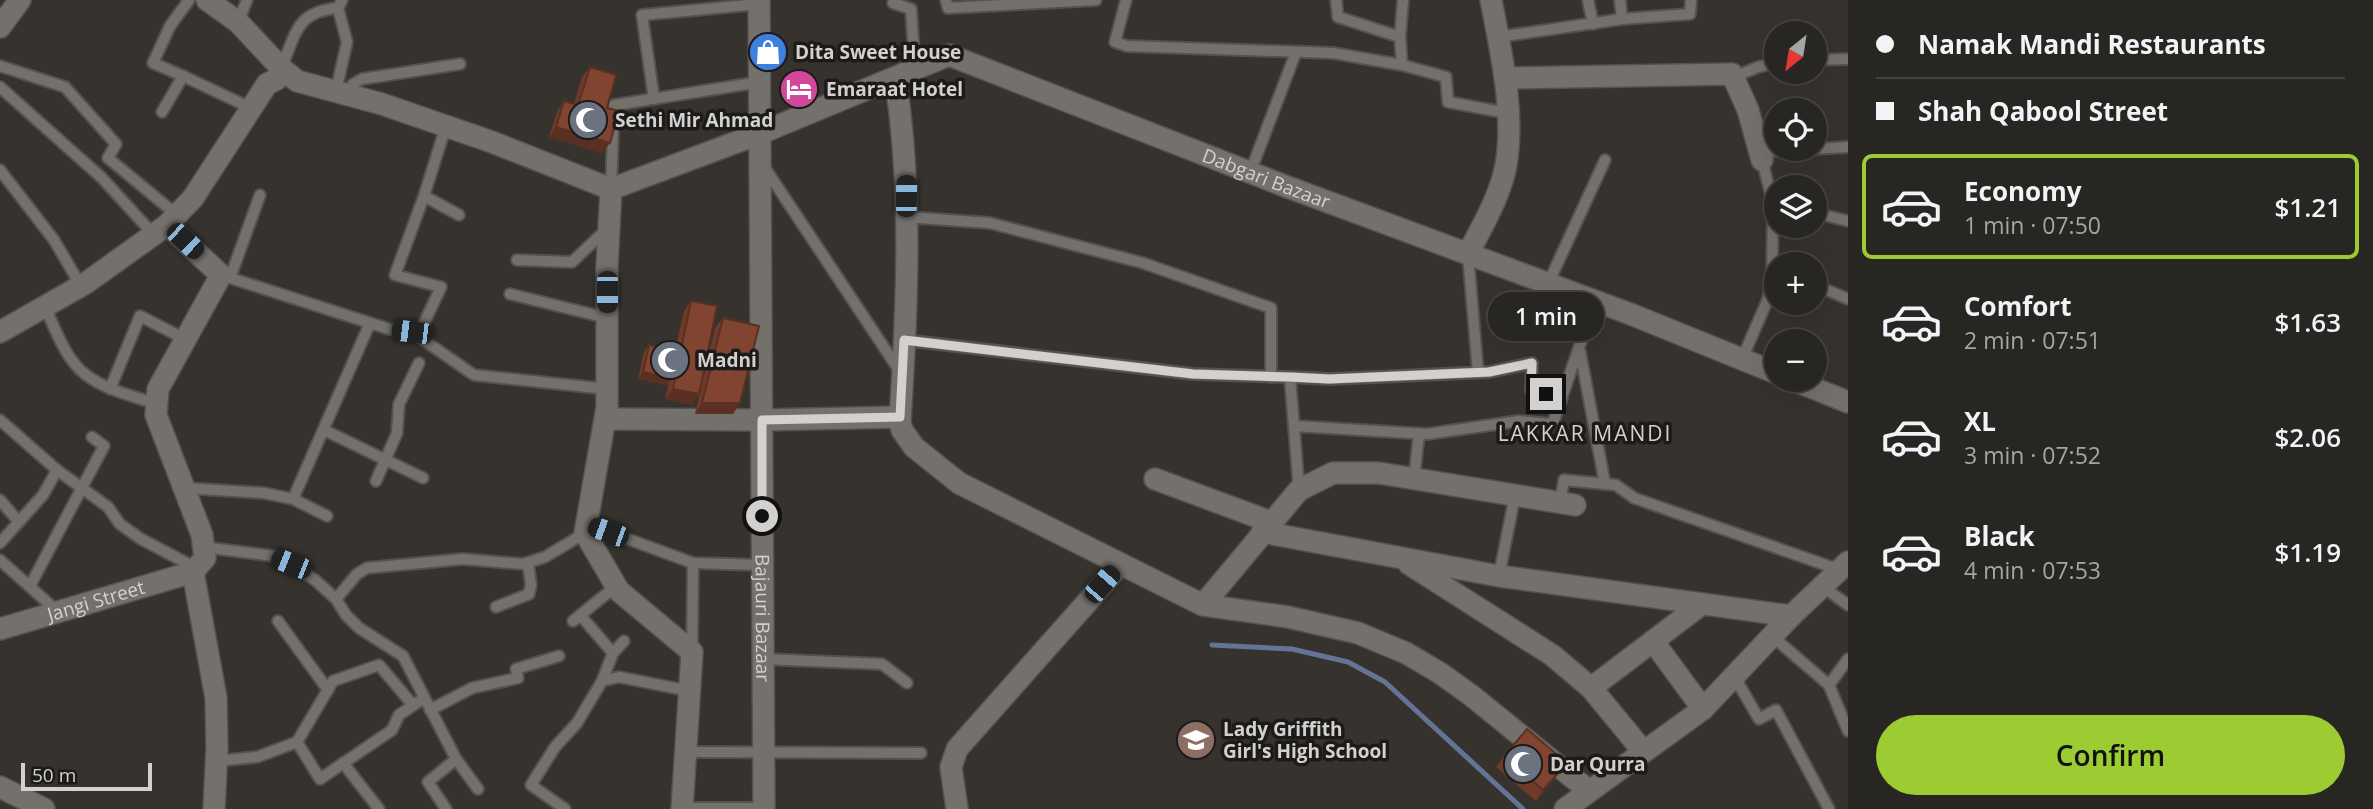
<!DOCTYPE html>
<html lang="en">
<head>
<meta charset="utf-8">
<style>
  :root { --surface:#282623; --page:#302e2b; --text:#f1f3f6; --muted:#a5a5a6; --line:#444341; --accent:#9ccb32 }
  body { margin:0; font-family:"Open Sans",sans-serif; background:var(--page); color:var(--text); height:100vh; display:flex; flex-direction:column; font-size:26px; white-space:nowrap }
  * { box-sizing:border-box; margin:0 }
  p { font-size:23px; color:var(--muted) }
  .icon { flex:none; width:38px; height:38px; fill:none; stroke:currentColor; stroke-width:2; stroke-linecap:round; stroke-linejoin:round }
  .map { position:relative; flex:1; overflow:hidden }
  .panel { display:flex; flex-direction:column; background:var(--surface); width:525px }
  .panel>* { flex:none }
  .guide { display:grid; align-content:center; height:154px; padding:0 28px; background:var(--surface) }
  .needle { width:46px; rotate:210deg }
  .buttons { position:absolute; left:1764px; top:21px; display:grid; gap:14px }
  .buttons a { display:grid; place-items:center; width:63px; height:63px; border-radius:50%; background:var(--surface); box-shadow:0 7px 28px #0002,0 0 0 2px var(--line); font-size:35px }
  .scale { position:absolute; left:21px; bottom:18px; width:131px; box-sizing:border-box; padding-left:7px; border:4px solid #d3d1cf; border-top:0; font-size:19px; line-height:24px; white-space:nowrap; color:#d3d1cf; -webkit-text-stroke:5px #1c1b19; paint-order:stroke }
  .end { position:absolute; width:32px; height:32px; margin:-16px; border:9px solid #d3d1cf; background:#111; box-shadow:0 0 0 4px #111 }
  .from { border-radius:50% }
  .bubble { position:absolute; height:49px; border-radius:24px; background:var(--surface); box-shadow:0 7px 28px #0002,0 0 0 2px var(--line); font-size:23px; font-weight:600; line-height:49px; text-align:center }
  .car { position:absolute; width:21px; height:42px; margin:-21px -10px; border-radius:9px; box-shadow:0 0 5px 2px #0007; background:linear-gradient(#222 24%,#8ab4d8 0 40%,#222 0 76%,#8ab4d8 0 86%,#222 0) }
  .guide b { display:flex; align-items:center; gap:24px; height:66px; font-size:26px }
  .guide b+b { border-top:2px solid var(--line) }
  .guide i { width:18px; height:18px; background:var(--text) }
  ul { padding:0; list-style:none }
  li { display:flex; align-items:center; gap:21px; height:105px; margin:0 14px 10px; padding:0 14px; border:4px solid transparent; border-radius:10px }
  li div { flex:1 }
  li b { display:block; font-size:26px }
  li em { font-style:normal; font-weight:600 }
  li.current { border-color:var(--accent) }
  li>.icon { width:63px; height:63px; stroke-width:1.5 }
  .button { display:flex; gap:14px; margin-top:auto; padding:14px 28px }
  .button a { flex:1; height:80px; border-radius:42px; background:var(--accent); color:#111; font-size:28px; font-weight:600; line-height:80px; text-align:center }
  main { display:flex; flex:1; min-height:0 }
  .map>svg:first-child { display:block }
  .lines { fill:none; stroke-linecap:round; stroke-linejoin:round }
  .stream { stroke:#647497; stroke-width:5 }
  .lane-casing { stroke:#54514e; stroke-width:14 }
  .street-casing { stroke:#54514e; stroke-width:24 }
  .secondary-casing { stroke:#54514e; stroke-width:24 }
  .lane { stroke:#74716d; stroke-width:10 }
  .street { stroke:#74716d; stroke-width:21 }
  .secondary { stroke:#74716d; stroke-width:21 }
  .wall { fill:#6f3a2a }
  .shaded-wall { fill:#5a3022 }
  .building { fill:#814431; stroke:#5a3022; stroke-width:2 }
  .route { stroke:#d3d1cf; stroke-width:9 }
  .labels { text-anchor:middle; stroke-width:7; stroke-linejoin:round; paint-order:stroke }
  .poi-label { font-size:19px; font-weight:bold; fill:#d3d1cf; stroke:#1c1b19; text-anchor:start }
  .street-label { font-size:19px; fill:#d3d1cf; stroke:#1c1b19 }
  .neighbourhood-label { font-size:21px; letter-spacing:2px; fill:#d3d1cf; stroke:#1c1b19 }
</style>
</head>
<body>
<main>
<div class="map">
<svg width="1848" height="809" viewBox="0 0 1848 809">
  <rect width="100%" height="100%" fill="#36332f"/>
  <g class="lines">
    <!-- stream -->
    <polyline class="stream" points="1212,645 1292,649 1348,662 1385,682 1523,809"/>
    <!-- lane casing -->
    <g class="lane-casing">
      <g id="lane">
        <polyline points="894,0 893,3 911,9 915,69"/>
        <polyline points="946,0 948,8 1096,0"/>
        <polyline points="1126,0 1115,42 1127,46 1333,53 1402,65"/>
        <polyline points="1336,0 1338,17 1400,37 1402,65 1446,77 1448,102 1507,113"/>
        <polyline points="1588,0 1593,24"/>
        <polyline points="1620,0 1622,19"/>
        <polyline points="238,22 247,0"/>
        <polyline points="1400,37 1403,0"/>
        <polyline points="1498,37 1622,19 1690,14 1691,0"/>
        <polyline points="1815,60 1848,59"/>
        <polyline points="0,66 65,87 116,144 108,158 177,215"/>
        <path d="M281,68C297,33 295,12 338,8L342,0"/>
        <polyline points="183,76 153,63 170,26 189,0"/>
        <polyline points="1734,77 1758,67 1776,63"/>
        <polyline points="0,87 102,178 154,235"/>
        <polyline points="336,91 347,42 338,8"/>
        <polyline points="347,94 353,84 362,79 460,64"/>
        <polyline points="654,99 642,15 759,4"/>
        <polyline points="162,112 183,76 251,108"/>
        <polyline points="1760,152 1848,147"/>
        <polyline points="763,165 899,370"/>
        <polyline points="0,170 54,240 81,286"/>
        <polyline points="1250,173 1296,52"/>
        <polyline points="611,189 614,105 760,82"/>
        <polyline points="424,196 459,215"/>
        <polyline points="1815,213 1848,221"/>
        <polyline points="906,217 990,223 1143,263 1271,308 1271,377"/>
        <polyline points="1468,254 1478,372"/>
        <polyline points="517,260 572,262 607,229"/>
        <polyline points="221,275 389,329 412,332 474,375 607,389"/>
        <polyline points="230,278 260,195"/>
        <polyline points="1548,284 1605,160"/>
        <polyline points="1815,285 1848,299"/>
        <polyline points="510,294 607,318"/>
        <path d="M45,307C55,328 65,359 85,374C105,390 133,396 157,404"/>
        <polyline points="418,336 441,287 395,275 424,196 446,126"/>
        <polyline points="904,340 1193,374 1290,377 1330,379 1489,372 1532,363 1531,390 1562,398"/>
        <polyline points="1580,351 1605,484"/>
        <polyline points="1742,359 1768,299 1772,277 1773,203 1762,160"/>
        <polyline points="1290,377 1299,490"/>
        <polyline points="110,389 140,316 185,339"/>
        <polyline points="0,420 57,470 108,507 120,524 141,539 196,568"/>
        <polyline points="1294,426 1427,434 1519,421 1550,424 1554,420 1595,301"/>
        <polyline points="324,430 423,478"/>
        <polyline points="1414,479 1419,434"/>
        <polyline points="376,481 397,433 399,404 419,363"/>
        <polyline points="184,488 264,493 293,499 327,516"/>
        <polyline points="293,499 370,323"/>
        <polyline points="0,500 19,522"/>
        <polyline points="1560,502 1564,480 1616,485 1634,498 1840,570"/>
        <polyline points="587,524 693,563 763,565"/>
        <polyline points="0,543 43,495 57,470"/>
        <polyline points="203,547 273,556 291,564 315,580 336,599 346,615 359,628 403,656 456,759 428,782 446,809"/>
        <polyline points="0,560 58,612"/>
        <polyline points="1499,576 1515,495"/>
        <polyline points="30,586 104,446 92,437"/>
        <polyline points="1823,587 1848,605"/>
        <polyline points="336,599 357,574 367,568 463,559 523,564 545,557 585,533"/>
        <polyline points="496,607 529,594 531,585 528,563"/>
        <polyline points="580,615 613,653"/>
        <polyline points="278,621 328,690"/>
        <polyline points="573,621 616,586"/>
        <polyline points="1772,636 1829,685 1848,731"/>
        <polyline points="692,652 693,563"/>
        <polyline points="763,659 882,664 907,683"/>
        <polyline points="1734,676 1759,719 1776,710 1829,809"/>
        <polyline points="602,681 619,677 690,691"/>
        <polyline points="1829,685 1848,659"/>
        <polyline points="430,710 472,688 518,678 516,669 559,656"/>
        <polyline points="297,742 333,681 379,665 413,705"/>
        <polyline points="686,752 921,753"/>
        <polyline points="456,759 478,789"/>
        <polyline points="216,761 257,757 297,742 320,779 392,730 399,715 424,698"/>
        <polyline points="343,763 379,809"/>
        <polyline points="682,808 764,808"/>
        <polyline points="565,809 531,785 555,747 577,723 602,681 613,653 624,641"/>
      </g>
    </g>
    <!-- street casing -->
    <g class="street-casing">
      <g id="street">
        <polyline points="207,0 238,22 281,68 297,81 382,104 492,142 611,189 761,133"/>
        <polyline points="0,27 20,0"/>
        <path d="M895,78C913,188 907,310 900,422L902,430L914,447L959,483L1203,605L1288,617L1358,633L1406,653L1440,673L1472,696L1588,790"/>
        <polyline points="1505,78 1732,74 1748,110 1762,160"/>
        <polyline points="611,189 607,266 607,407 585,533 619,591 692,652 682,809"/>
        <polyline points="167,225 221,275 158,389 156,415 202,535 205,558 193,572"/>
        <path d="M1468,254C1482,226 1500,197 1506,165C1515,112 1501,52 1491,0"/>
        <polyline points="0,332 86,283 167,225 193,198 267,84 277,79 281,68"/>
        <polyline points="606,419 762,420 900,417"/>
        <polyline points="1155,479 1271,522"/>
        <polyline points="1262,532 1499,576 1791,616"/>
        <polyline points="1409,564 1552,655 1591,688 1643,751"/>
        <polyline points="193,572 216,698 217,748 214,809"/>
        <polyline points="1203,605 1299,490 1333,473 1379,473 1575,505"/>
        <path id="s1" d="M0,629L193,572"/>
        <polyline points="1653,641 1703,709"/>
        <polyline points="1591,688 1702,604"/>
        <polyline points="0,787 44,809"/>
        <polyline points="957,809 951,767 957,749 1121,564"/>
        <polyline points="1565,809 1703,709 1791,616 1848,562"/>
      </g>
    </g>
    <!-- secondary casing -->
    <g class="secondary-casing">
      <g id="secondary">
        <path id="s2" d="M759,0L764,809"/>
        <path id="s3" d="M761,133L949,55L1285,186L1633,315L1776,373"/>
        <polyline points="1793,380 1848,402"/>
      </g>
    </g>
    <!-- lane -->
    <use href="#lane" class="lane"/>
    <!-- street -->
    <use href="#street" class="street"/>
    <!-- secondary -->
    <use href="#secondary" class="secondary"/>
  </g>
  <!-- wall -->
  <g class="wall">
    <polygon points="590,67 607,108 602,153 549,137 557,112 564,101 574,104 582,77"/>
    <polygon points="691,301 692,405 665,399 669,382 667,385 638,379 644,352 649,345 675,350 684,311"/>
    <polygon points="723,318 733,414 695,414 715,328"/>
    <polygon points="1504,756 1567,763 1559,773 1536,801 1496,767"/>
  </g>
  <!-- shaded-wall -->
  <g class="shaded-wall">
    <polygon points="556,127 610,143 602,153 549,137"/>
    <polygon points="643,372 672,378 667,385 638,379"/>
    <polygon points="673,389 699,394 692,405 665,399"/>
    <polygon points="702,403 740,403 733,414 695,414"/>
    <polygon points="1567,763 1559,773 1536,801 1543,790"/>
  </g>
  <!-- building -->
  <g class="building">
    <polygon points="590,67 616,75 607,108 619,111 610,143 556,127 564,101 578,105"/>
    <polygon points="691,301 717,306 699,394 673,389"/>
    <polygon points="723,318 759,326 740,403 702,403"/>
    <polygon points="649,345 677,351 672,378 643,372"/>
    <polygon points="1527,729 1567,763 1543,790 1504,756"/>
  </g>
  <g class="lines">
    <!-- route -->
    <polyline class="route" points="762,516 762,420 900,417 904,340 1193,374 1290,377 1329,379 1489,372 1532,363 1531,390 1546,394"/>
  </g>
  <!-- icons -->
  <defs>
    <g id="shop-disc" transform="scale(2.0125)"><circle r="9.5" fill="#3f7fe0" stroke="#1c1b19"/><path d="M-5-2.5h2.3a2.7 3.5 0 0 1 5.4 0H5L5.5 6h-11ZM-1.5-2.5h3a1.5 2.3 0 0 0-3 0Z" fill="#fff"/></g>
    <g id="hotel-disc" transform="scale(2.0125)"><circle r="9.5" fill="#d1479c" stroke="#1c1b19"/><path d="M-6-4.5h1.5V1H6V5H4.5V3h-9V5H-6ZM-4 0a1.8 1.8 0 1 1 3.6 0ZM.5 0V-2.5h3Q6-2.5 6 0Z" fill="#fff"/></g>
    <g id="mosque-disc" transform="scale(2.0125)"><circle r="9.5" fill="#6b7280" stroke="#1c1b19"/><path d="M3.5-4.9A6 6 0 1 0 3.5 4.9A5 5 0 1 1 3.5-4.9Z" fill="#fff"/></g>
    <g id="school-disc" transform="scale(2.0125)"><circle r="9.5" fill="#8d6e63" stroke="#1c1b19"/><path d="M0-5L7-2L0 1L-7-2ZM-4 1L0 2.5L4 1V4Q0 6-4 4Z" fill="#fff"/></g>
  </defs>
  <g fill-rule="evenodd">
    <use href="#shop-disc" x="768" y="52"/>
    <use href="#hotel-disc" x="799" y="89"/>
    <use href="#mosque-disc" x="588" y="120"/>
    <use href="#mosque-disc" x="670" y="360"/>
    <use href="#school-disc" x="1196" y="740"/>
    <use href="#mosque-disc" x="1523" y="764"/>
  </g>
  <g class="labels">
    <!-- poi labels -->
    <g class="poi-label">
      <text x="795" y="59">Dita Sweet House</text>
      <text x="826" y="96">Emaraat Hotel</text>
      <text x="615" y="127">Sethi Mir Ahmad</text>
      <text x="697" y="367">Madni</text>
      <text x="1223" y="736">Lady Griffith<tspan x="1223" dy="22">Girl's High School</tspan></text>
      <text x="1550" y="771">Dar Qurra</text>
    </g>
    <!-- street labels -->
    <g class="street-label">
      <text dy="7" stroke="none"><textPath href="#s3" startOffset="544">Dabgari Bazaar</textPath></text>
      <text dy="7" stroke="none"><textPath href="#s1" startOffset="100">Jangi Street</textPath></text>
      <text dy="7" stroke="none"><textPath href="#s2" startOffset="618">Bajauri Bazaar</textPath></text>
    </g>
    <!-- neighbourhood labels -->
    <g class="neighbourhood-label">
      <text x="1585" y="441">LAKKAR MANDI</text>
    </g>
  </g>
</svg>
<div class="buttons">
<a><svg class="needle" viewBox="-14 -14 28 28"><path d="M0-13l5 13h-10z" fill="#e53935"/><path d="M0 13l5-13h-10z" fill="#a5a5a6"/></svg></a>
<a><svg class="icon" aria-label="locate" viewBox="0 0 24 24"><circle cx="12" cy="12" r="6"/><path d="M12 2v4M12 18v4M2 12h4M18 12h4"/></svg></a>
<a><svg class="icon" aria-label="layers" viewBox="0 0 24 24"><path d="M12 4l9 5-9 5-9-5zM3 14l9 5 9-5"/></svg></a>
<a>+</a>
<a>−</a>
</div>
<div class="scale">50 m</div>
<i class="end from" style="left:762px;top:516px"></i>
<i class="end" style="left:1546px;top:394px"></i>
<div class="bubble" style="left:1488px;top:292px;width:116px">1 min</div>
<i class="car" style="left:906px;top:196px;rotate:1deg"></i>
<i class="car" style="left:185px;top:241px;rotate:133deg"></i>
<i class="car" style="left:607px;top:292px;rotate:180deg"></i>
<i class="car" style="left:412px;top:332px;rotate:277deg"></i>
<i class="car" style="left:608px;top:532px;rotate:290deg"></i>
<i class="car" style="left:291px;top:564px;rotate:292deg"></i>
<i class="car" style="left:1102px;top:584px;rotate:41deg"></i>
</div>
<section class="panel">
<div class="guide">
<b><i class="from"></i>Namak Mandi Restaurants</b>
<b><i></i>Shah Qabool Street</b>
</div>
<ul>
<li class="current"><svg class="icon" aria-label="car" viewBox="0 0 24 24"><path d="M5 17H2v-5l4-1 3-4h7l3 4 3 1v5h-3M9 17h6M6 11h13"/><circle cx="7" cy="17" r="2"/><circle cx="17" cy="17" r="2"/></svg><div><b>Economy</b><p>1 min · 07:50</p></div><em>$1.21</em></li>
<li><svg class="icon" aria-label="car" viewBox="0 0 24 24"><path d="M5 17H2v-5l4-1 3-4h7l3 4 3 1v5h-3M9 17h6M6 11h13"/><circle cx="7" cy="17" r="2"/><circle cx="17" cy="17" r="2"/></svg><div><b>Comfort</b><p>2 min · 07:51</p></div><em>$1.63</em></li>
<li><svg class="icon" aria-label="car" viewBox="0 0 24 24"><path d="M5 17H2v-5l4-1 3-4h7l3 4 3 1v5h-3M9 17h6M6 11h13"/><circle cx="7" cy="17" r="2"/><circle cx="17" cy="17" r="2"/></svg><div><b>XL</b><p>3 min · 07:52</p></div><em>$2.06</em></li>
<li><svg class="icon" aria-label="car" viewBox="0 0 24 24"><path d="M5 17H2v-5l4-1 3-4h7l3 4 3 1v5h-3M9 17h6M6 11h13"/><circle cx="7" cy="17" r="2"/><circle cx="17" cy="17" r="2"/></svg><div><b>Black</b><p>4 min · 07:53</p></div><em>$1.19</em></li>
</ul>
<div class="button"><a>Confirm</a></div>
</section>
</main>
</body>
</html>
